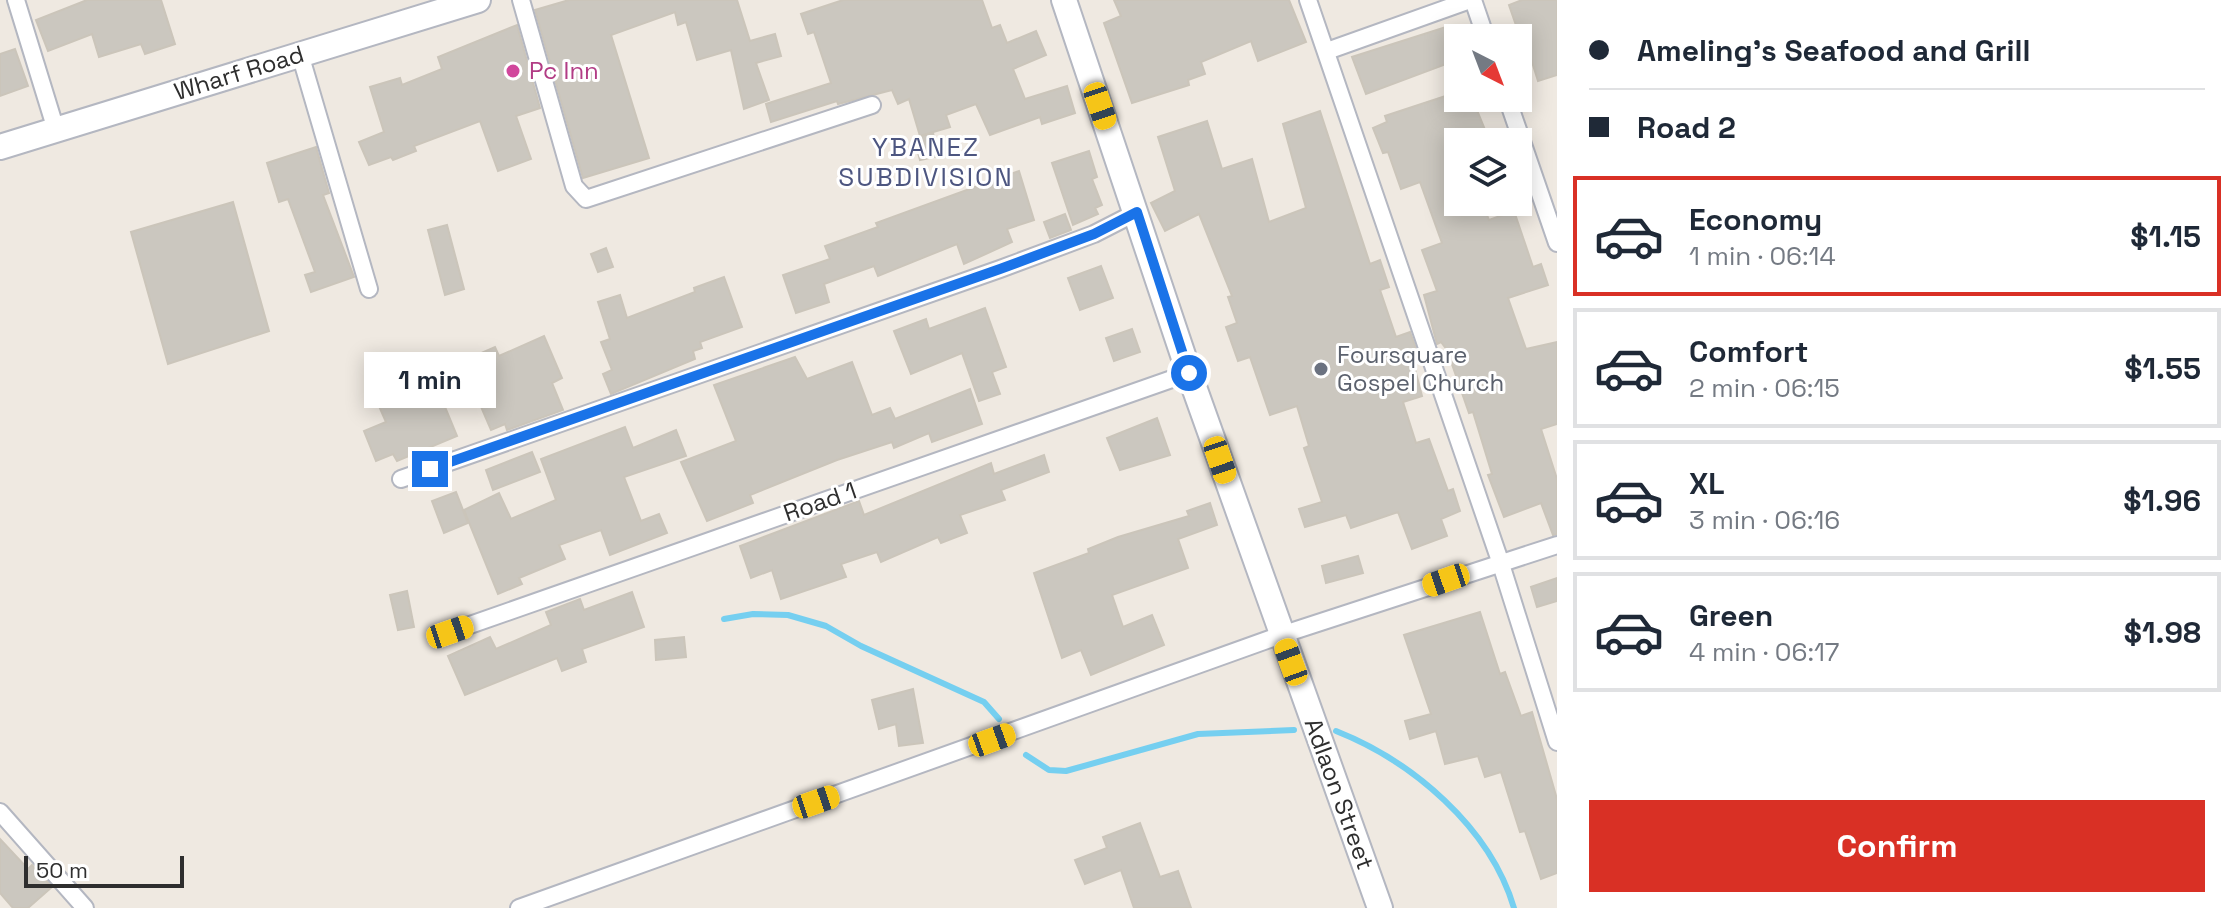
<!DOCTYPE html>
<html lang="en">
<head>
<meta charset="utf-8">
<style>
  :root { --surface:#fff; --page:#f6f6f7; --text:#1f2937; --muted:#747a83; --line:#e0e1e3; --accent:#d93025 }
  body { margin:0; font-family:"Space Grotesk",sans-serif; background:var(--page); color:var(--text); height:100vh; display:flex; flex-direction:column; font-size:30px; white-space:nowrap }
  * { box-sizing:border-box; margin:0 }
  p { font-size:26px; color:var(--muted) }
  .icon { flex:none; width:44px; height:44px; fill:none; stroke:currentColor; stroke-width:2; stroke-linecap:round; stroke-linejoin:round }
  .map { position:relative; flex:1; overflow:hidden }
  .sheet { display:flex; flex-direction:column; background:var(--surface); width:680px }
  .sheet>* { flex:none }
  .banner { display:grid; align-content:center; height:176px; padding:0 32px; background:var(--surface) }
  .needle { width:52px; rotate:138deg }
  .fabs { position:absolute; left:1444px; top:24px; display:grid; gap:16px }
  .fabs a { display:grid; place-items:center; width:88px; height:88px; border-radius:0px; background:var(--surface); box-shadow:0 4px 20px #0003; font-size:40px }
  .scale { position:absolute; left:24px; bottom:20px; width:160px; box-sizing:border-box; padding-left:8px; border:4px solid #2e2e2e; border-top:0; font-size:22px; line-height:28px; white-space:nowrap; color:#2e2e2e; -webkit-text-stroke:6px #fff; paint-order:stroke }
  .end { position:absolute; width:36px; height:36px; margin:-18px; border:10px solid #1a73e8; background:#fff; box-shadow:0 0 0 4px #fff }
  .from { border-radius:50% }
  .bubble { position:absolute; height:56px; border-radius:0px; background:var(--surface); box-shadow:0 4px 20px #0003; font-size:26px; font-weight:700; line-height:56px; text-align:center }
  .car { position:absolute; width:24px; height:48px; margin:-24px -12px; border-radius:10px; box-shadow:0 0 6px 2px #0007; background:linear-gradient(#f5c518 24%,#345 0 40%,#f5c518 0 76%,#345 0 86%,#f5c518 0) }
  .banner b { display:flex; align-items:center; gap:28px; height:76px; font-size:30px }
  .banner b+b { border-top:2px solid var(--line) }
  .banner i { width:20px; height:20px; background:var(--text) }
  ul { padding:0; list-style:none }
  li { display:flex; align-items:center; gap:24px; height:120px; margin:0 16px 12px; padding:0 16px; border:4px solid var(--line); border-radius:0px }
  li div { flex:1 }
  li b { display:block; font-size:30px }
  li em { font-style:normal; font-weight:700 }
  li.active { border-color:var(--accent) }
  li>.icon { width:72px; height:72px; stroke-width:1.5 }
  .cta { display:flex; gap:16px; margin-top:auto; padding:16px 32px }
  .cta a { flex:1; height:92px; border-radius:0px; background:var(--accent); color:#fff; font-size:32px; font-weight:700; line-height:92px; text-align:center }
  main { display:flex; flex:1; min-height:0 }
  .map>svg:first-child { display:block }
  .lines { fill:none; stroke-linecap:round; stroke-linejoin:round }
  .stream { stroke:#75cff0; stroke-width:6 }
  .building { fill:#cbc7bf; stroke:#cbc5ba; stroke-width:2 }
  .street-casing { stroke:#b4b7c1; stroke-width:20 }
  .secondary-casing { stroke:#b4b7c1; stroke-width:28 }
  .street { stroke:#fff; stroke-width:16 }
  .secondary { stroke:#fff; stroke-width:24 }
  .route { stroke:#1a73e8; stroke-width:10 }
  .hotel-dot { fill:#d1479c; stroke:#fff; stroke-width:3 }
  .worship-dot { fill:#6b7280; stroke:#fff; stroke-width:3 }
  .labels { text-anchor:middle; stroke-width:6; stroke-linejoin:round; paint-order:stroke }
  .hotel-label { font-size:24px; fill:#b23c85; stroke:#fff; text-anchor:start }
  .street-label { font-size:24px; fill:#2e2e2e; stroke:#fff }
  .worship-label { font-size:24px; fill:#5b616d; stroke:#fff; text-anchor:start }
  .neighbourhood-label { font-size:26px; letter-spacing:2px; fill:#4d5680; stroke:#fff }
</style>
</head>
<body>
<main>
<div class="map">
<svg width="1557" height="908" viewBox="0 0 1557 908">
  <rect width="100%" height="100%" fill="#efe9e1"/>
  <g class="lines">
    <!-- stream -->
    <g class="stream">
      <polyline points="724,619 753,614 788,615 826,626 861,646 984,702 999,719"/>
      <path d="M1336,731C1412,761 1490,827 1514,908"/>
      <polyline points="1026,755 1049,770 1066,771 1198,734 1294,730"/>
    </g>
  </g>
  <!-- building -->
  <g class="building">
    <polygon points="87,0 161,0 175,44 145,54 141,44 99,57 92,34 48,51 36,20"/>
    <polygon points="569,0 737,0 750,41 775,34 781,56 756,63 769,100 744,109 731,50 697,60 686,22 678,25 675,12 611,35 649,158 583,178 535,10"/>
    <polygon points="843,0 982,0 992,28 1000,25 1007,43 1036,31 1046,55 1013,69 1025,99 1067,86 1075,113 1042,124 1040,117 990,135 976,104 946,115 950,127 920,136 909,99 898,104 892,90 838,104 837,101 771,122 766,104 831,83 814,32 808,34 801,14"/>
    <polygon points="1114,0 1289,0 1306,42 1258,61 1251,41 1201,62 1205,74 1188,80 1189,85 1132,103 1104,23 1121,16"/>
    <polygon points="1522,0 1557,0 1557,75 1538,81 1522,30 1518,31 1509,5"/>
    <polygon points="517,25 540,108 516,116 531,159 498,171 480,121 414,146 416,151 393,160 391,157 369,165 359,142 384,132 370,87 400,78 402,85 442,69 438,57"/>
    <polygon points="1446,27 1457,60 1366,94 1352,57"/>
    <polygon points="15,49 28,86 0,96 0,54"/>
    <polygon points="1458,92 1458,98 1472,98 1490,142 1458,142 1458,202 1482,202 1489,220 1514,211 1533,267 1541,264 1548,285 1508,298 1526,349 1557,342 1557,424 1541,429 1557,479 1557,534 1553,535 1541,503 1504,517 1488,475 1492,474 1473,412 1469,413 1447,350 1441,342 1437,344 1424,295 1437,291 1422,250 1442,243 1420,182 1401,189 1388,152 1383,153 1373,128 1387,122 1385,116"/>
    <polygon points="1320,111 1370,264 1380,260 1389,287 1380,290 1396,337 1410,332 1417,351 1411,354 1422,396 1403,402 1416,443 1429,439 1448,491 1453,489 1460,511 1441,519 1447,536 1412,549 1398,512 1351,528 1346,515 1305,527 1299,509 1322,502 1304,448 1309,446 1297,406 1270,415 1250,357 1238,361 1226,327 1237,323 1228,297 1232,296 1199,214 1165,231 1151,203 1175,191 1158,137 1207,121 1222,169 1252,159 1269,222 1306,208 1283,124"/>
    <polygon points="933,133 939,156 920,160 914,138"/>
    <polygon points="316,147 329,193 323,195 354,277 311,292 305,275 315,272 288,199 279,202 267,163"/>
    <polygon points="1089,151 1097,177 1092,179 1102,205 1095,208 1098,214 1073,225 1052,163"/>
    <polygon points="1019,171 1034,220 1007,229 1012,242 964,264 957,244 878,276 874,266 824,284 829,302 796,313 783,275 830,259 825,246 878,227 876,223"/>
    <polygon points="233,202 269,331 168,364 131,232"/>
    <polygon points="1065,214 1071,230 1050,238 1044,222"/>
    <polygon points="447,225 464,289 445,295 428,230"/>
    <polygon points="606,248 613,267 598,272 591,254"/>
    <polygon points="1101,266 1113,298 1080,310 1068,278"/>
    <polygon points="724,277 742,327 700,342 702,348 693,351 695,359 611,394 603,374 612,370 601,342 610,339 598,302 620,295 627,318 695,292 694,288"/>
    <polygon points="985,308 1006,367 992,372 1000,394 979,401 962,353 911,374 894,331 926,319 929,329"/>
    <polygon points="1132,329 1140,352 1114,361 1106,338"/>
    <polygon points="544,336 562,378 552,383 563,410 507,430 505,424 491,430 476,395 445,407 457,436 397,461 393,454 376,461 364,431 386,422 375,397 405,384 410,395 454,377 449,367 495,347 499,356"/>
    <polygon points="795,357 807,379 852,362 872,415 890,408 895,419 970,389 982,424 932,442 929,433 894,448 892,442 837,460 750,495 753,503 707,521 681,462 736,441 714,385"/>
    <polygon points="1157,418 1170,455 1120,470 1107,438"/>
    <polygon points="625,427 633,448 676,430 686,456 624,477 641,521 659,514 667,533 610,555 601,530 559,545 565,559 519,578 522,584 498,594 464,510 499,493 511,519 556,500 541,459"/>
    <polygon points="532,452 540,472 493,490 486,470"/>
    <polygon points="1044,455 1049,472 1001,490 1005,500 960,515 967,533 941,543 938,537 881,562 877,552 841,564 846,577 781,599 772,570 751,578 740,546 859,501 864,515 991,463 994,474"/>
    <polygon points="456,492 468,523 444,533 432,501"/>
    <polygon points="1210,503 1217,525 1178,539 1188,568 1112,595 1123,627 1152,615 1164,645 1091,675 1081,650 1062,658 1034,573 1089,553 1088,549 1118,537 1189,516 1187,511"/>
    <polygon points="1358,556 1363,573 1326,583 1322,566"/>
    <polygon points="1557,578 1557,601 1537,607 1531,587"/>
    <polygon points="407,591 414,627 398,630 390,595"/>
    <polygon points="632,592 644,627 582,649 586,662 562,671 557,658 465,695 448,656 490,637 496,649 551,625 546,612 580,599 584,610"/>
    <polygon points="1480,612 1500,674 1505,672 1521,716 1532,712 1557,799 1557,873 1541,879 1525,831 1520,832 1501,772 1485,777 1478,756 1445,764 1436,731 1410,739 1405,721 1431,714 1404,635"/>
    <polygon points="684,637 686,657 656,660 655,640"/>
    <polygon points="913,689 923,743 899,746 896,724 879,729 872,700"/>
    <polygon points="1140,823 1160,877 1178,871 1191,908 1134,908 1121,870 1085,884 1075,860 1107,848 1103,837"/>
    <polygon points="0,839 28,869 32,865 52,887 28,908 13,908 0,893"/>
  </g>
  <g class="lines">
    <!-- street casing -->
    <g class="street-casing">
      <g id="street">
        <polyline points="16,0 56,130"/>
        <polyline points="521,0 574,186 586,199 872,105"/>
        <polyline points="1308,0 1500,561 1557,742"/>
        <polyline points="1473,0 1486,38"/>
        <polyline points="1327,51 1470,0"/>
        <polyline points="300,54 369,289"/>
        <polyline points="1507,98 1557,243"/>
        <polyline points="401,479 1000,269 1094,234 1137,212"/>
        <polyline points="450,632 1189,373"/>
        <polyline points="0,812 85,908"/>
        <polyline points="519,908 1281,635 1557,545"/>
      </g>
    </g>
    <!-- secondary casing -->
    <g class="secondary-casing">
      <g id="secondary">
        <polyline points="1064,0 1189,373 1380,908"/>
        <polyline points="0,147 478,0"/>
      </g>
    </g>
    <!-- street -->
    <use href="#street" class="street"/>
    <!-- secondary -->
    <use href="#secondary" class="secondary"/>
  </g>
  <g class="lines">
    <!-- route -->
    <polyline class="route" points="430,469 1000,269 1094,234 1137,212 1189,373"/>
  </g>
  <!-- markers -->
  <circle class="hotel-dot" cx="513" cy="71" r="8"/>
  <circle class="worship-dot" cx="1321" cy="369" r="8"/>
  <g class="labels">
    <!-- hotel labels -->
    <g class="hotel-label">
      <text x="529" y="79">Pc Inn</text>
    </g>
    <!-- street labels -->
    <g class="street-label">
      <text transform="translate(239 73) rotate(-17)" y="8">Wharf Road</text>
      <text transform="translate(820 502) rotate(-19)" y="8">Road 1</text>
      <text transform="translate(1339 794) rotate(70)" y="8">Adlaon Street</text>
    </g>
    <!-- worship labels -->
    <g class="worship-label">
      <text x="1337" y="363">Foursquare<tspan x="1337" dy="28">Gospel Church</tspan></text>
    </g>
    <!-- neighbourhood labels -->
    <g class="neighbourhood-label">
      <text x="926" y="156">YBANEZ<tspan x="926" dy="30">SUBDIVISION</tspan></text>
    </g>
  </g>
</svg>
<div class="fabs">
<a><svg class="needle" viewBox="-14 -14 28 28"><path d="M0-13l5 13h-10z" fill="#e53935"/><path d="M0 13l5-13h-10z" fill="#747a83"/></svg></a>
<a><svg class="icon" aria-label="layers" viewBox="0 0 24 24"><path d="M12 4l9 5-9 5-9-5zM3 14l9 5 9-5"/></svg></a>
</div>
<div class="scale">50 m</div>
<i class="end from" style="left:1189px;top:373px"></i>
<i class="end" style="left:430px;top:469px"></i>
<div class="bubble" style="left:364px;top:352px;width:132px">1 min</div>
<i class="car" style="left:1100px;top:106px;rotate:161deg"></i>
<i class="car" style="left:1220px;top:460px;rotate:161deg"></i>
<i class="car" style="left:1446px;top:580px;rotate:251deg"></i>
<i class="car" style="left:450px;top:632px;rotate:71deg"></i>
<i class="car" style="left:1291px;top:662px;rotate:340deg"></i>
<i class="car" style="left:992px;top:740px;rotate:70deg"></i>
<i class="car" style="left:816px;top:802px;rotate:71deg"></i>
</div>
<section class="sheet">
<div class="banner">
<b><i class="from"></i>Ameling's Seafood and Grill</b>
<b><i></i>Road 2</b>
</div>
<ul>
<li class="active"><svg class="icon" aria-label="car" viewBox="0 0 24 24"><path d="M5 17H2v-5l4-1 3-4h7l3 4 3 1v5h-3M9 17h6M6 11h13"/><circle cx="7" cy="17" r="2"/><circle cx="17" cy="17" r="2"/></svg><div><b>Economy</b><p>1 min · 06:14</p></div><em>$1.15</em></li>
<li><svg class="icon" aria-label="car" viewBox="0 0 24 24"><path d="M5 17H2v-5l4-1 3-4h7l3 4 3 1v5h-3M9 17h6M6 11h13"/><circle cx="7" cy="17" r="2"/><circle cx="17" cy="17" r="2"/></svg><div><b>Comfort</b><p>2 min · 06:15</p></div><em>$1.55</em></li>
<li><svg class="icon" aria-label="car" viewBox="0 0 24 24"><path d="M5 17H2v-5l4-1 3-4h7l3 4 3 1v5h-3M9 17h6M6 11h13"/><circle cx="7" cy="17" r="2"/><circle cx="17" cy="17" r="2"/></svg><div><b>XL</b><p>3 min · 06:16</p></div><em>$1.96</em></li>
<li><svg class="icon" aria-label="car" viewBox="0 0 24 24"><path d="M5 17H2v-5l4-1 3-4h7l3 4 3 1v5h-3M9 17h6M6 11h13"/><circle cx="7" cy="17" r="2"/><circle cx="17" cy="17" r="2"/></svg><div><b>Green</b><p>4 min · 06:17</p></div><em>$1.98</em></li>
</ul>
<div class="cta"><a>Confirm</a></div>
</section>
</main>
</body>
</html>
